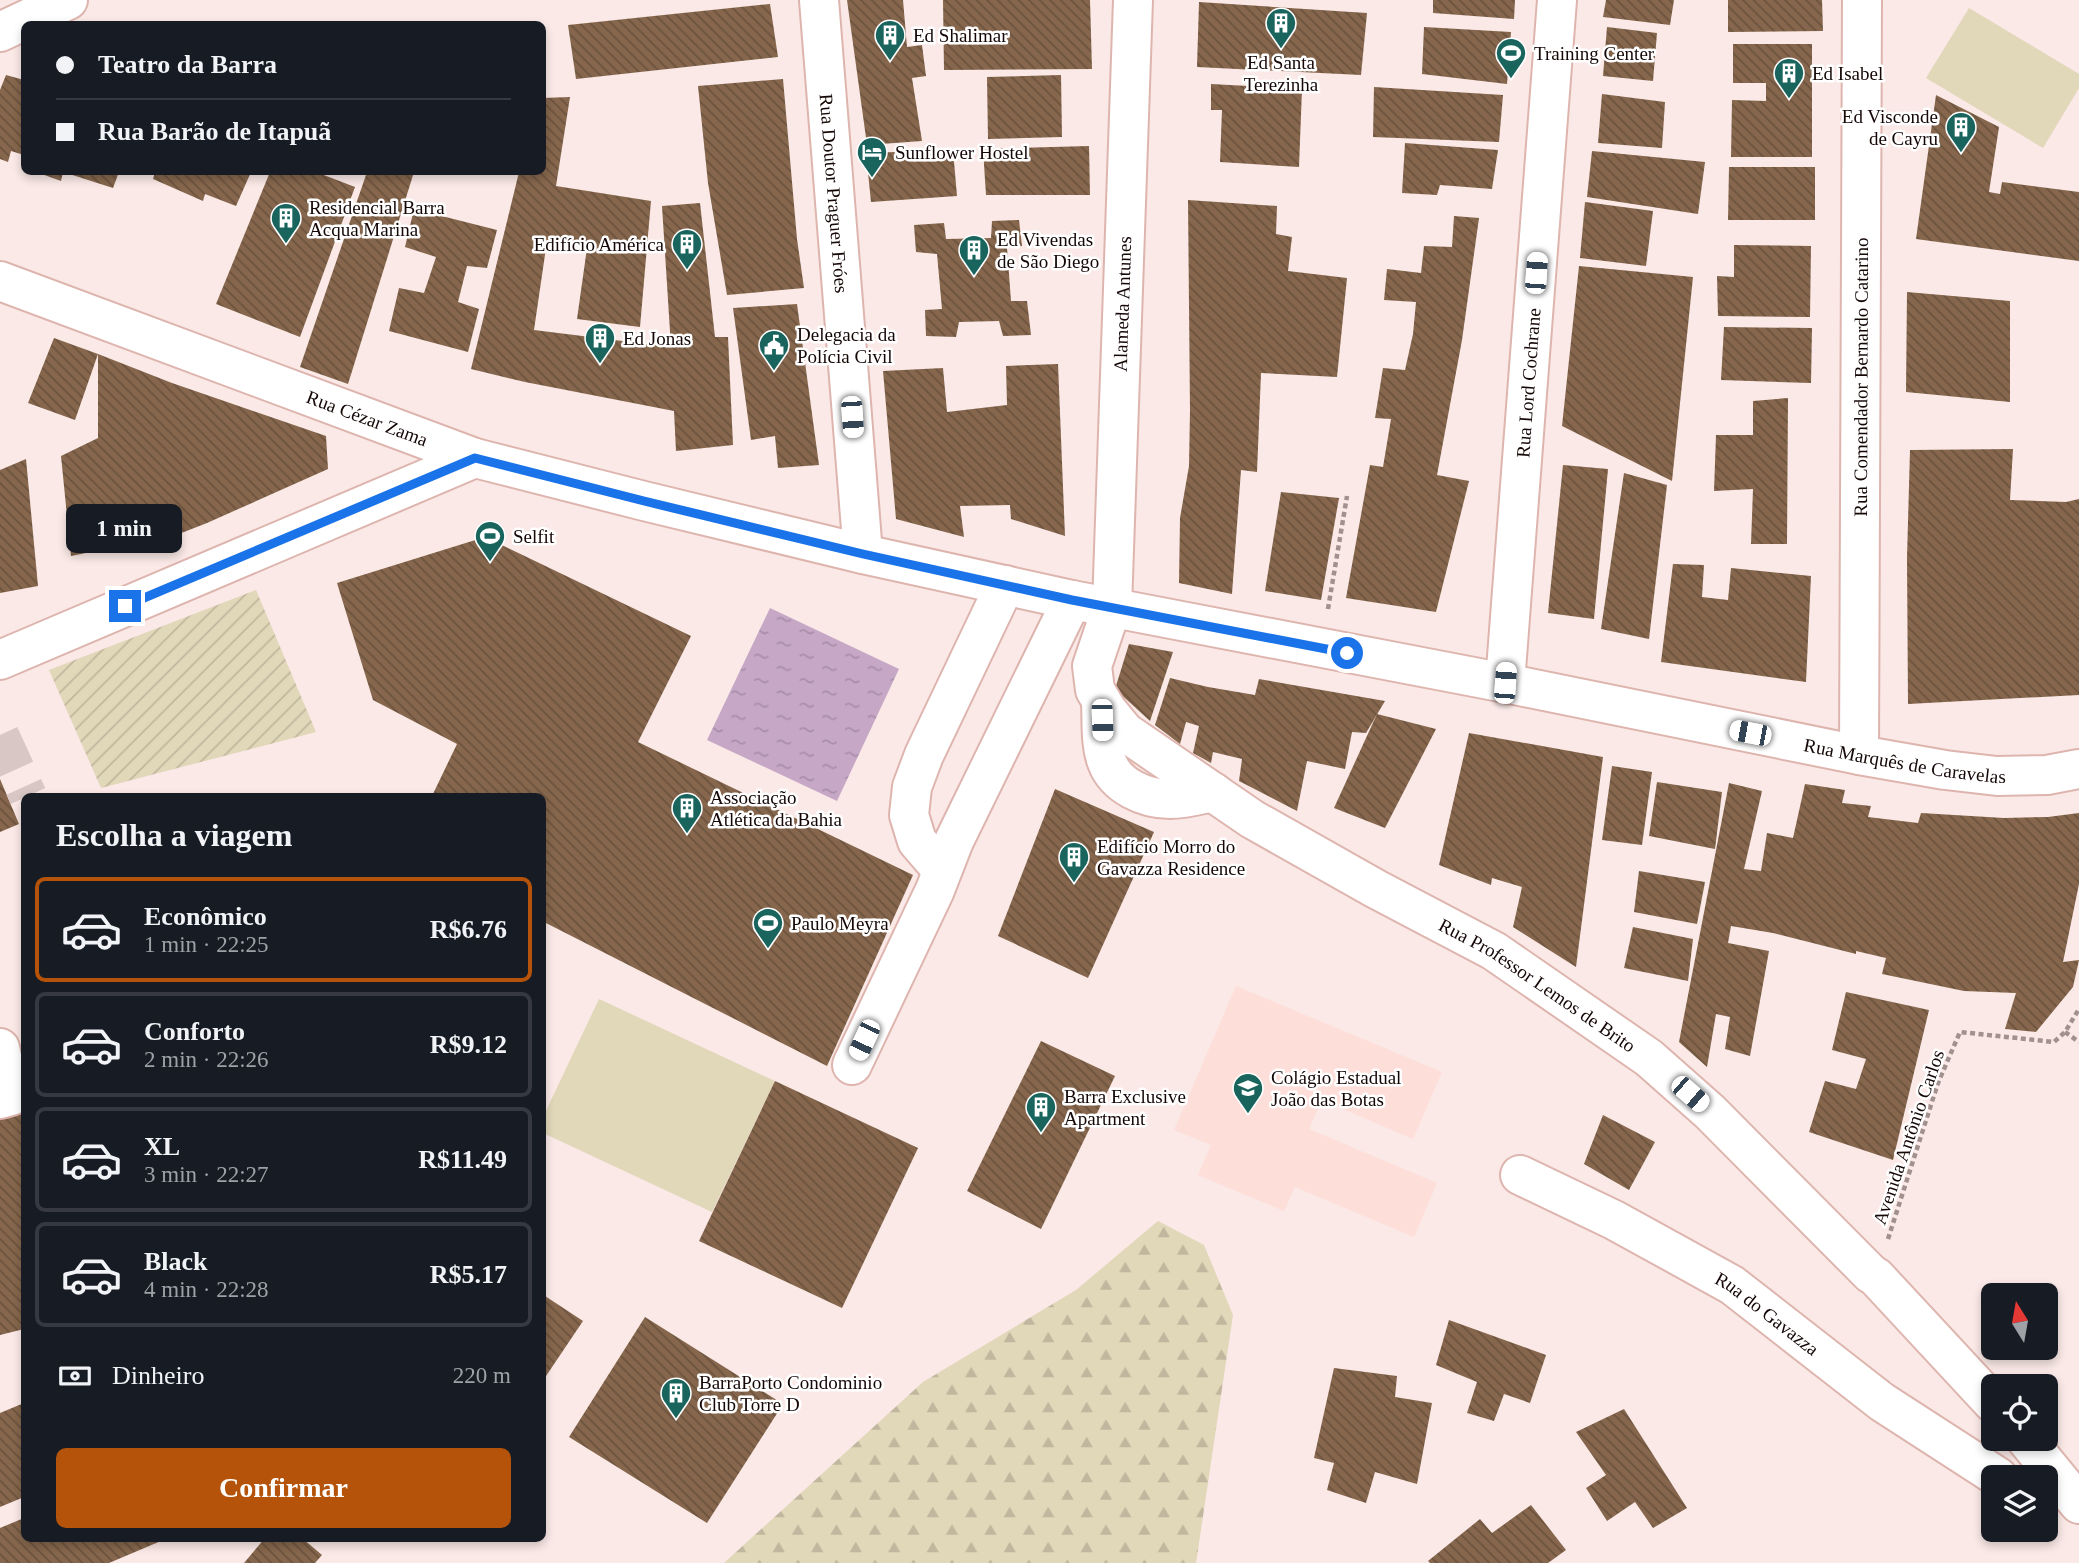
<!DOCTYPE html>
<html lang="pt">
<head>
<meta charset="utf-8">
<style>
  :root { --surface:#171b24; --page:#20242c; --text:#f1f3f6; --muted:#9ea1a6; --line:#363941; --accent:#b45309 }
  body { margin:0; font-family:"Times New Roman",serif; background:var(--page); color:var(--text); height:100vh; display:flex; flex-direction:column; font-size:26px; white-space:nowrap }
  * { box-sizing:border-box; margin:0 }
  p { font-size:23px; color:var(--muted) }
  .icon { flex:none; width:38px; height:38px; fill:none; stroke:currentColor; stroke-width:2; stroke-linecap:round; stroke-linejoin:round }
  .map { position:relative; flex:1; overflow:hidden }
  .details { position:absolute; left:21px; top:793px; width:525px; height:749px; display:flex; flex-direction:column; background:var(--surface); border-radius:10px; box-shadow:0 4px 10px #0003 }
  .details>* { flex:none }
  .top-card { position:absolute; left:21px; top:21px; width:525px; height:154px; border-radius:10px; box-shadow:0 4px 10px #0003; display:grid; align-content:center; height:154px; padding:0 35px; background:var(--surface) }
  .needle { width:46px; rotate:349deg }
  .fabs { position:absolute; left:1981px; top:1283px; display:grid; gap:14px }
  .fabs a { display:grid; place-items:center; width:77px; height:77px; border-radius:10px; background:var(--surface); box-shadow:0 4px 10px #0003; font-size:35px }
  .end { position:absolute; width:32px; height:32px; margin:-16px; border:9px solid #1a73e8; background:#fff; box-shadow:0 0 0 4px #fff }
  .from { border-radius:50% }
  .bubble { position:absolute; height:49px; border-radius:10px; background:var(--surface); box-shadow:0 4px 10px #0003; font-size:23px; font-weight:800; line-height:49px; text-align:center }
  .car { position:absolute; width:21px; height:42px; margin:-21px -10px; border-radius:9px; box-shadow:0 0 5px 2px #0007; background:linear-gradient(#fff 24%,#345 0 40%,#fff 0 76%,#345 0 86%,#fff 0) }
  .top-card b { display:flex; align-items:center; gap:24px; height:66px; font-size:26px }
  .top-card b+b { border-top:2px solid var(--line) }
  .top-card i { width:18px; height:18px; background:var(--text) }
  ul { padding:0; list-style:none }
  li { display:flex; align-items:center; gap:21px; height:105px; margin:0 14px 10px; padding:0 21px; border:4px solid var(--line); border-radius:10px }
  li div { flex:1 }
  li b { display:block; font-size:26px }
  li em { font-style:normal; font-weight:800 }
  li.selected { border-color:var(--accent) }
  li>.icon { width:63px; height:63px; stroke-width:1.5 }
  h2 { padding:0 35px; font-size:32px; line-height:84px }
  .pay { display:flex; align-items:center; gap:18px; height:77px; padding:0 35px; font-size:26px }
  .pay p { margin-inline-start:auto }
  .action { display:flex; gap:14px; margin-top:auto; padding:14px 35px }
  .action a { flex:1; height:80px; border-radius:10px; background:var(--accent); color:#fff; font-size:28px; font-weight:800; line-height:80px; text-align:center }
  .map>svg:first-child { display:block }
  .built { fill:#fdded9 }
  .forest { fill:url(#forest-firs) }
  .park { fill:#e1d7b9 }
  .garden { fill:url(#garden-furrows) }
  .water { fill:url(#water-ripples) }
  .building { fill:url(#building-back-hatch) }
  .lines { fill:none; stroke-linecap:round; stroke-linejoin:round }
  .minor-tunnel { stroke:#d8c7c4; stroke-width:38; stroke-dasharray:38 19; stroke-linecap:butt }
  .minor-casing { stroke:#deb5ae; stroke-width:42 }
  .path { stroke:#a0918f; stroke-width:4.5; stroke-dasharray:5 3.5; stroke-linecap:butt }
  .minor { stroke:#fff; stroke-width:38 }
  .route { stroke:#1a73e8; stroke-width:9 }
  .labels { text-anchor:middle; stroke-width:5; stroke-linejoin:round; paint-order:stroke }
  .poi-label { font-size:19px; fill:#140706; stroke:#fff; text-anchor:start }
  .street-label { font-size:19px; fill:#140706; stroke:#fff }
</style>
</head>
<body>
<div class="map">
<svg width="2079" height="1563" viewBox="0 0 2079 1563">
  <defs>
    <pattern id="forest-firs" width="22" height="20" patternUnits="userSpaceOnUse" patternTransform="scale(1.75)"><rect width="22" height="20" fill="#e1d7b9"/><path d="M5 1l3.5 6h-7zM16 11l3.5 6h-7z" fill="#c0b79e"/></pattern>
    <pattern id="garden-furrows" width="10" height="10" patternUnits="userSpaceOnUse" patternTransform="scale(1.75)"><rect width="10" height="10" fill="#e1d7b9"/><path d="M-1 1l2-2M0 10L10 0M9 11l2-2" fill="none" stroke="#c0b79e"/></pattern>
    <pattern id="water-ripples" width="26" height="14" patternUnits="userSpaceOnUse" patternTransform="scale(1.75)"><rect width="26" height="14" fill="#c6a7c6"/><path d="M2 4q2-2 4 0t4 0M15 11q2-2 4 0t4 0" fill="none" stroke="#a98ea9"/></pattern>
    <pattern id="building-back-hatch" width="6" height="6" patternUnits="userSpaceOnUse" patternTransform="scale(1.75)"><rect width="6" height="6" fill="#86674d"/><path d="M-1 5l2 2M0 0l6 6M5-1l2 2" fill="none" stroke="#6c533e"/></pattern>
  </defs>
  <rect width="100%" height="100%" fill="#fae9e6"/>
  <!-- built -->
  <polygon class="built" points="1236,986 1442,1072 1413,1139 1322,1100 1309,1129 1437,1183 1414,1237 1295,1187 1284,1211 1198,1175 1211,1145 1174,1130"/>
  <!-- forest -->
  <polygon class="forest" points="1158,1221 1204,1245 1233,1315 1196,1563 724,1563 923,1382 1076,1290"/>
  <!-- park -->
  <g class="park">
    <polygon points="1969,8 2079,74 2079,88 2043,148 1926,78"/>
    <polygon points="599,999 775,1081 712,1212 543,1133 543,1117"/>
  </g>
  <!-- garden -->
  <polygon class="garden" points="256,590 316,732 101,788 49,670"/>
  <!-- water -->
  <polygon class="water" points="770,608 899,669 837,801 707,740"/>
  <!-- building -->
  <g class="building">
    <polygon points="847,0 903,0 907,47 922,45 926,76 912,78 922,141 867,145"/>
    <polygon points="943,0 1090,0 1092,69 944,70"/>
    <polygon points="1433,0 1515,0 1514,19 1433,13"/>
    <polygon points="1606,0 1674,0 1670,25 1603,17"/>
    <polygon points="1728,0 1822,0 1823,31 1728,32"/>
    <polygon points="1199,2 1367,13 1361,75 1197,67"/>
    <polygon points="770,4 778,57 576,79 568,25"/>
    <polygon points="1424,27 1511,32 1507,84 1422,74"/>
    <polygon points="1607,27 1657,33 1653,81 1603,76"/>
    <polygon points="1733,44 1812,44 1812,157 1731,157 1732,100 1766,101 1766,83 1733,83"/>
    <polygon points="6,75 24,80 24,155 11,151 8,162 0,159 0,90"/>
    <polygon points="1061,75 1062,137 988,139 987,77"/>
    <polygon points="783,79 797,239 804,288 727,295 708,183 698,86"/>
    <polygon points="1211,84 1302,89 1299,167 1220,162 1222,110 1211,110"/>
    <polygon points="1374,87 1503,95 1499,142 1373,137"/>
    <polygon points="1602,94 1665,102 1662,148 1598,143"/>
    <polygon points="1936,95 1999,127 1989,192 2000,194 2002,182 2079,192 2079,261 1916,239"/>
    <polygon points="570,97 556,186 651,201 640,327 577,319 587,248 547,241 534,330 671,347 662,206 700,203 715,337 728,337 733,445 676,451 674,411 525,382 471,369 519,172 542,172 542,98"/>
    <polygon points="1405,143 1498,150 1492,189 1440,185 1437,195 1402,193"/>
    <polygon points="1089,146 1090,195 986,195 983,149"/>
    <polygon points="953,150 957,196 871,202 866,153"/>
    <polygon points="1592,151 1705,162 1698,214 1587,197"/>
    <polygon points="1729,167 1815,167 1815,220 1728,220"/>
    <polygon points="36,172 119,172 113,188 63,172 61,181"/>
    <polygon points="155,172 251,172 236,206 205,194 203,201 153,179"/>
    <polygon points="270,172 316,172 355,187 300,337 216,304"/>
    <polygon points="367,172 414,172 348,384 300,367"/>
    <polygon points="1188,200 1277,206 1276,234 1292,237 1288,271 1347,278 1337,377 1261,373 1257,472 1241,470 1232,594 1179,583 1180,518 1189,466 1190,410"/>
    <polygon points="1585,202 1653,211 1646,266 1580,258"/>
    <polygon points="414,209 497,230 487,268 467,266 458,302 479,309 468,352 389,331 399,288 424,293 436,257 405,247"/>
    <polygon points="1454,216 1479,218 1462,340 1437,475 1469,481 1436,612 1346,598 1370,465 1383,467 1391,419 1375,418 1383,368 1405,370 1413,334 1416,302 1384,300 1387,269 1421,273 1424,246 1452,247"/>
    <polygon points="1019,220 1022,246 1007,248 1011,301 1027,301 1031,335 1003,336 999,321 959,322 956,337 926,336 925,310 942,309 937,254 916,252 914,225 944,223 946,239 991,238 992,221"/>
    <polygon points="1734,245 1811,246 1810,317 1718,316 1717,276 1734,277"/>
    <polygon points="1579,266 1693,277 1672,481 1562,426"/>
    <polygon points="1907,292 2010,301 2010,402 1906,392"/>
    <polygon points="797,304 819,465 778,468 775,436 751,440 733,308"/>
    <polygon points="1724,327 1812,328 1811,383 1721,380"/>
    <polygon points="54,338 98,354 172,383 326,436 328,469 207,523 143,548 106,549 71,556 61,456 98,438 98,354 75,420 28,403"/>
    <polygon points="1058,364 1065,536 1011,519 1010,505 960,506 964,537 896,519 883,371 943,368 947,412 1007,405 1006,366"/>
    <polygon points="1788,398 1787,544 1751,544 1753,489 1714,491 1716,435 1753,435 1753,401"/>
    <polygon points="2013,449 2010,500 2066,502 2079,499 2079,695 1908,704 1907,558 1910,450"/>
    <polygon points="26,459 38,586 0,593 0,470"/>
    <polygon points="1563,465 1608,469 1594,619 1548,613"/>
    <polygon points="1624,473 1667,485 1649,639 1601,629"/>
    <polygon points="1281,492 1339,498 1321,600 1265,591"/>
    <polygon points="485,537 691,636 638,742 913,875 827,1066 542,921 542,796 432,796 457,744 373,700 337,583"/>
    <polygon points="1673,564 1704,565 1702,597 1728,600 1731,568 1811,576 1806,682 1661,662"/>
    <polygon points="1129,644 1173,652 1150,721 1115,689"/>
    <polygon points="1170,678 1208,687 1255,695 1259,679 1385,701 1366,733 1352,732 1345,769 1307,761 1297,811 1239,781 1242,759 1213,752 1211,763 1193,753 1199,726 1186,722 1180,744 1155,725"/>
    <polygon points="1377,714 1436,729 1385,828 1334,808"/>
    <polygon points="1469,733 1603,757 1576,967 1513,927 1522,887 1492,878 1491,885 1439,865"/>
    <polygon points="1612,766 1652,772 1642,845 1602,840"/>
    <polygon points="0,779 19,824 0,832"/>
    <polygon points="1657,782 1722,792 1715,849 1649,836"/>
    <polygon points="1729,783 1762,791 1744,869 1761,871 1767,833 1793,838 1805,784 1845,790 1842,803 1871,806 1868,817 1918,823 1921,813 2004,818 2048,817 2079,813 2079,884 2063,962 2079,960 2073,987 2036,1032 2005,1029 2016,993 1964,991 1882,974 1886,958 1856,951 1856,954 1773,933 1731,926 1728,943 1769,951 1750,1056 1725,1049 1730,1017 1716,1014 1707,1067 1679,1042"/>
    <polygon points="1055,789 1154,832 1088,978 998,936"/>
    <polygon points="1639,871 1705,882 1697,924 1634,912"/>
    <polygon points="1633,927 1693,939 1688,981 1624,968"/>
    <polygon points="1846,992 1929,1010 1893,1160 1809,1132 1825,1081 1856,1089 1866,1059 1832,1050"/>
    <polygon points="1041,1041 1115,1076 1041,1229 967,1191"/>
    <polygon points="775,1081 918,1148 842,1308 699,1241"/>
    <polygon points="24,1105 24,1329 0,1335 0,1110"/>
    <polygon points="1603,1115 1655,1142 1629,1190 1584,1164"/>
    <polygon points="542,1294 583,1321 542,1382"/>
    <polygon points="645,1317 783,1404 707,1523 569,1437"/>
    <polygon points="1449,1320 1546,1355 1530,1403 1504,1394 1494,1421 1467,1413 1477,1382 1436,1365"/>
    <polygon points="1334,1368 1397,1376 1395,1397 1432,1403 1417,1484 1375,1472 1366,1503 1327,1490 1334,1463 1314,1458"/>
    <polygon points="24,1403 24,1497 0,1507 0,1413"/>
    <polygon points="1624,1409 1687,1508 1653,1528 1635,1502 1607,1521 1586,1488 1606,1475 1576,1432"/>
    <polygon points="1531,1505 1566,1550 1548,1563 1430,1563 1428,1561 1480,1519 1492,1533"/>
    <polygon points="24,1518 24,1538 168,1538 109,1563 0,1563 0,1528"/>
    <polygon points="265,1538 302,1538 322,1555 315,1563 244,1563"/>
  </g>
  <g class="lines">
    <!-- minor-tunnel -->
    <polyline class="minor-tunnel" points="0,735 28,796"/>
    <!-- minor casing -->
    <g class="minor-casing">
      <g id="minor">
        <path id="s1" d="M819,0L863,554"/>
        <path id="s2" d="M1133,0L1112,607L1092,666L1095,690L1107,710L1125,732L1252,819L1376,889L1494,951L1649,1058L1710,1112L1871,1274L1876,1277L1993,1403"/>
        <polyline points="0,32 68,0"/>
        <path id="s3" d="M0,281L475,458L644,501L863,554L1072,600L1505,683L1859,755L1945,770L1997,776L2047,775L2079,769"/>
        <polyline points="0,660 475,458"/>
        <path id="s4" d="M1505,683L1557,0"/>
        <path d="M1101,702C1102,721 1100,745 1107,762C1116,786 1145,799 1170,799C1184,799 1199,795 1213,792"/>
        <path id="s5" d="M1859,755L1862,0"/>
        <polyline points="942,870 917,841 909,815 912,787 924,755 1005,585"/>
        <polyline points="0,1048 11,1096 0,1099"/>
        <polyline points="852,1065 935,890 954,841 1072,600"/>
        <path id="s6" d="M1520,1175L1614,1220L1732,1285L1882,1402L1998,1477"/>
        <polyline points="2025,1438 2079,1504"/>
      </g>
    </g>
    <!-- path -->
    <g class="path">
      <polyline points="1328,609 1347,496"/>
      <polyline points="2065,1032 2079,1042"/>
      <polyline points="1888,1239 1938,1083 1960,1032 2054,1042 2065,1032 2079,1009"/>
    </g>
    <!-- minor -->
    <use href="#minor" class="minor"/>
  </g>
  <g class="lines">
    <!-- route -->
    <polyline class="route" points="125,606 475,458 644,501 863,554 1072,600 1347,653"/>
  </g>
  <!-- icons -->
  <defs>
    <g id="building-pin" transform="scale(1.575)"><path d="M0 17L-7.5 6A9.5 9.5 0 1 1 7.5 6Z" fill="#19655e" stroke="#fff"/><path d="M-4-6H4V6H1V3H-1V6H-4ZM-2.5-4.3h1.7v1.8h-1.7ZM.8-4.3h1.7v1.8H.8ZM-2.5-1h1.7V.8h-1.7ZM.8-1h1.7V.8H.8Z" fill="#fff"/></g>
    <g id="stadium-pin" transform="scale(1.575)"><path d="M0 17L-7.5 6A9.5 9.5 0 1 1 7.5 6Z" fill="#19655e" stroke="#fff"/><path d="M0-5a6.5 5 0 1 0 0 10a6.5 5 0 1 0 0-10ZM-3.5-1.8h7v3.6h-7Z" fill="#fff"/></g>
    <g id="hotel-pin" transform="scale(1.575)"><path d="M0 17L-7.5 6A9.5 9.5 0 1 1 7.5 6Z" fill="#19655e" stroke="#fff"/><path d="M-6-4.5h1.5V1H6V5H4.5V3h-9V5H-6ZM-4 0a1.8 1.8 0 1 1 3.6 0ZM.5 0V-2.5h3Q6-2.5 6 0Z" fill="#fff"/></g>
    <g id="civic-pin" transform="scale(1.575)"><path d="M0 17L-7.5 6A9.5 9.5 0 1 1 7.5 6Z" fill="#19655e" stroke="#fff"/><path d="M-.6-6.5H3V-4.5H.6V-3L4-1V1h2V6H-6V1h2V-1L-.6-3ZM-1.2 2.5V6h2.4V2.5Z" fill="#fff"/></g>
    <g id="school-pin" transform="scale(1.575)"><path d="M0 17L-7.5 6A9.5 9.5 0 1 1 7.5 6Z" fill="#19655e" stroke="#fff"/><path d="M0-5L7-2L0 1L-7-2ZM-4 1L0 2.5L4 1V4Q0 6-4 4Z" fill="#fff"/></g>
  </defs>
  <g fill-rule="evenodd">
    <use href="#building-pin" x="1281" y="23"/>
    <use href="#building-pin" x="890" y="35"/>
    <use href="#stadium-pin" x="1511" y="53"/>
    <use href="#building-pin" x="1789" y="73"/>
    <use href="#building-pin" x="1961" y="127"/>
    <use href="#hotel-pin" x="872" y="152"/>
    <use href="#building-pin" x="286" y="218"/>
    <use href="#building-pin" x="687" y="244"/>
    <use href="#building-pin" x="974" y="250"/>
    <use href="#building-pin" x="600" y="338"/>
    <use href="#civic-pin" x="774" y="345"/>
    <use href="#stadium-pin" x="490" y="536"/>
    <use href="#building-pin" x="687" y="808"/>
    <use href="#building-pin" x="1074" y="857"/>
    <use href="#stadium-pin" x="768" y="923"/>
    <use href="#school-pin" x="1248" y="1088"/>
    <use href="#building-pin" x="1041" y="1107"/>
    <use href="#building-pin" x="676" y="1393"/>
  </g>
  <g class="labels">
    <!-- poi labels -->
    <g class="poi-label">
      <text x="913" y="42">Ed Shalimar</text>
      <text x="1534" y="60">Training Center</text>
      <text x="1281" y="69" text-anchor="middle">Ed Santa<tspan x="1281" dy="22">Terezinha</tspan></text>
      <text x="1812" y="80">Ed Isabel</text>
      <text x="1938" y="123" text-anchor="end">Ed Visconde<tspan x="1938" dy="22">de Cayru</tspan></text>
      <text x="895" y="159">Sunflower Hostel</text>
      <text x="309" y="214">Residencial Barra<tspan x="309" dy="22">Acqua Marina</tspan></text>
      <text x="997" y="246">Ed Vivendas<tspan x="997" dy="22">de São Diego</tspan></text>
      <text x="664" y="251" text-anchor="end">Edifício América</text>
      <text x="797" y="341">Delegacia da<tspan x="797" dy="22">Polícia Civil</tspan></text>
      <text x="623" y="345">Ed Jonas</text>
      <text x="513" y="543">Selfit</text>
      <text x="710" y="804">Associação<tspan x="710" dy="22">Atlética da Bahia</tspan></text>
      <text x="1097" y="853">Edifício Morro do<tspan x="1097" dy="22">Gavazza Residence</tspan></text>
      <text x="791" y="930">Paulo Meyra</text>
      <text x="1271" y="1084">Colágio Estadual<tspan x="1271" dy="22">João das Botas</tspan></text>
      <text x="1064" y="1103">Barra Exclusive<tspan x="1064" dy="22">Apartment</tspan></text>
      <text x="699" y="1389">BarraPorto Condominio<tspan x="699" dy="22">Club Torre D</tspan></text>
    </g>
    <!-- street labels -->
    <g class="street-label">
      <text dy="7" stroke="none"><textPath href="#s1" startOffset="194">Rua Doutor Praguer Fróes</textPath></text>
      <text transform="translate(1122 304) rotate(-88)" y="7">Alameda Antunes</text>
      <text dy="7" stroke="none"><textPath href="#s5" startOffset="378">Rua Comendador Bernardo Catarino</textPath></text>
      <text dy="7" stroke="none"><textPath href="#s4" startOffset="301">Rua Lord Cochrane</textPath></text>
      <text dy="7" stroke="none"><textPath href="#s3" startOffset="392">Rua Cézar Zama</textPath></text>
      <text dy="7" stroke="none"><textPath href="#s3" startOffset="1969">Rua Marquês de Caravelas</textPath></text>
      <text dy="7" stroke="none"><textPath href="#s2" startOffset="1230">Rua Professor Lemos de Brito</textPath></text>
      <text transform="translate(1908 1137) rotate(-71)" y="7">Avenida Antônio Carlos</text>
      <text dy="7" stroke="none"><textPath href="#s6" startOffset="284">Rua do Gavazza</textPath></text>
    </g>
  </g>
</svg>
<div class="fabs">
<a><svg class="needle" viewBox="-14 -14 28 28"><path d="M0-13l5 13h-10z" fill="#e53935"/><path d="M0 13l5-13h-10z" fill="#9ea1a6"/></svg></a>
<a><svg class="icon" aria-label="locate" viewBox="0 0 24 24"><circle cx="12" cy="12" r="6"/><path d="M12 2v4M12 18v4M2 12h4M18 12h4"/></svg></a>
<a><svg class="icon" aria-label="layers" viewBox="0 0 24 24"><path d="M12 4l9 5-9 5-9-5zM3 14l9 5 9-5"/></svg></a>
</div>
<i class="end from" style="left:1347px;top:653px"></i>
<i class="end" style="left:125px;top:606px"></i>
<div class="bubble" style="left:66px;top:504px;width:116px">1 min</div>
<i class="car" style="left:1536px;top:273px;rotate:4deg"></i>
<i class="car" style="left:852px;top:417px;rotate:176deg"></i>
<i class="car" style="left:1505px;top:683px;rotate:4deg"></i>
<i class="car" style="left:1102px;top:720px;rotate:178deg"></i>
<i class="car" style="left:1750px;top:733px;rotate:281deg"></i>
<i class="car" style="left:864px;top:1040px;rotate:205deg"></i>
<i class="car" style="left:1690px;top:1094px;rotate:131deg"></i>
<div class="top-card">
<b><i class="from"></i>Teatro da Barra</b>
<b><i></i>Rua Barão de Itapuã</b>
</div>
<section class="details">
<h2>Escolha a viagem</h2>
<ul>
<li class="selected"><svg class="icon" aria-label="car" viewBox="0 0 24 24"><path d="M5 17H2v-5l4-1 3-4h7l3 4 3 1v5h-3M9 17h6M6 11h13"/><circle cx="7" cy="17" r="2"/><circle cx="17" cy="17" r="2"/></svg><div><b>Econômico</b><p>1 min · 22:25</p></div><em>R$6.76</em></li>
<li><svg class="icon" aria-label="car" viewBox="0 0 24 24"><path d="M5 17H2v-5l4-1 3-4h7l3 4 3 1v5h-3M9 17h6M6 11h13"/><circle cx="7" cy="17" r="2"/><circle cx="17" cy="17" r="2"/></svg><div><b>Conforto</b><p>2 min · 22:26</p></div><em>R$9.12</em></li>
<li><svg class="icon" aria-label="car" viewBox="0 0 24 24"><path d="M5 17H2v-5l4-1 3-4h7l3 4 3 1v5h-3M9 17h6M6 11h13"/><circle cx="7" cy="17" r="2"/><circle cx="17" cy="17" r="2"/></svg><div><b>XL</b><p>3 min · 22:27</p></div><em>R$11.49</em></li>
<li><svg class="icon" aria-label="car" viewBox="0 0 24 24"><path d="M5 17H2v-5l4-1 3-4h7l3 4 3 1v5h-3M9 17h6M6 11h13"/><circle cx="7" cy="17" r="2"/><circle cx="17" cy="17" r="2"/></svg><div><b>Black</b><p>4 min · 22:28</p></div><em>R$5.17</em></li>
</ul>
<div class="pay"><svg class="icon" aria-label="cash" viewBox="0 0 24 24"><path d="M3 7h18v10H3z"/><circle cx="12" cy="12" r="2"/></svg>Dinheiro<p>220 m</p></div>
<div class="action"><a>Confirmar</a></div>
</section>
</div>
</body>
</html>
